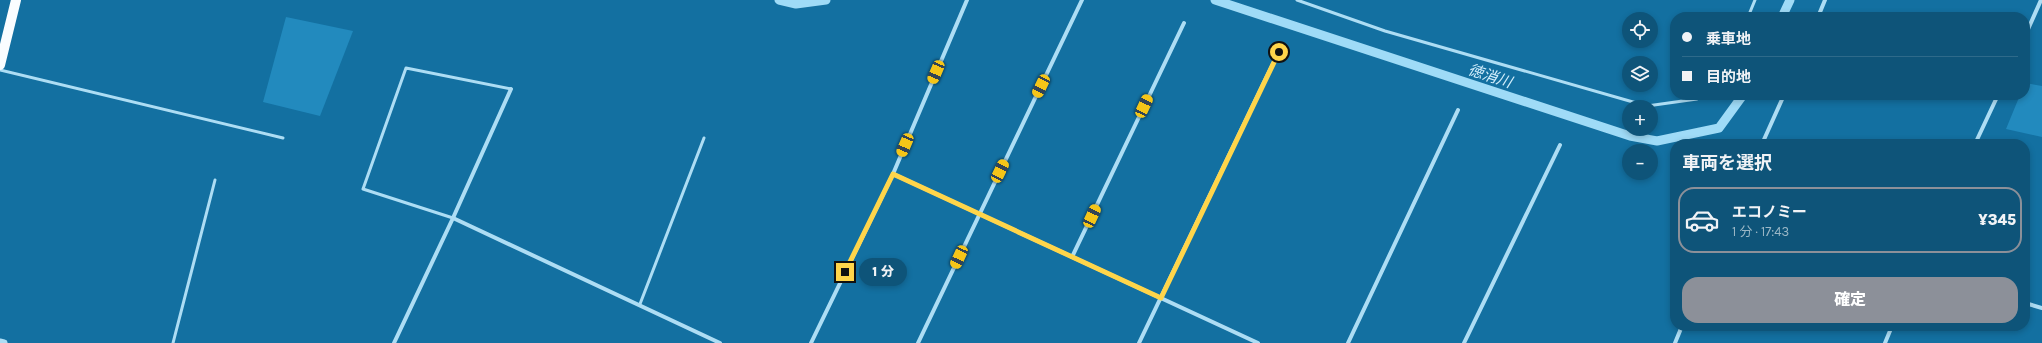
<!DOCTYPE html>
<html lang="ja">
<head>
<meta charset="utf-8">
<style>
  :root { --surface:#0e5479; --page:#1c5e80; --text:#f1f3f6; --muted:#9bb7c6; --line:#2e6a8a; --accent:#8c9099 }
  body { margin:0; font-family:Karla,"Noto Sans JP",sans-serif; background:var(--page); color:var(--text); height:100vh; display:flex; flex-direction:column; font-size:15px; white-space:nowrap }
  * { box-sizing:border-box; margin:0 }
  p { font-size:13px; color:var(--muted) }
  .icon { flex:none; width:22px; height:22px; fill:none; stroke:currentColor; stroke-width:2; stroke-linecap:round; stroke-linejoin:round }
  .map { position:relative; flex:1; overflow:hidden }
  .details { position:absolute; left:1670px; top:139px; width:360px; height:192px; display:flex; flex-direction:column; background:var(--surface); border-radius:16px; box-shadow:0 2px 6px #0003 }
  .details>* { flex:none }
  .guide { position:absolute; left:1670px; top:12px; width:360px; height:88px; border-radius:16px; box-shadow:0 2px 6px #0003; display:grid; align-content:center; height:88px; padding:0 12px; background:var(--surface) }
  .buttons { position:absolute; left:1622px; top:12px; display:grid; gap:8px }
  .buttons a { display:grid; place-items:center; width:36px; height:36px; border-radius:50%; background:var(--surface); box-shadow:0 2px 6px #0003; font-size:20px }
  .end { position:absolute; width:18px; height:18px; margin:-9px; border:5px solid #ffd54a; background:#111; box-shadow:0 0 0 2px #111 }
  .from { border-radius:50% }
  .bubble { position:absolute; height:28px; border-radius:14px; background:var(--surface); box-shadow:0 2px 6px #0003; font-size:13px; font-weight:800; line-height:28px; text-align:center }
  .car { position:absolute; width:12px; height:24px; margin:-12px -6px; border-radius:5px; box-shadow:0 0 3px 1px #0007; background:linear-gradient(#f5c518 24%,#345 0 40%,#f5c518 0 76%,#345 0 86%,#f5c518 0) }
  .guide b { display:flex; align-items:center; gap:14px; height:38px; font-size:15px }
  .guide b+b { border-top:1px solid var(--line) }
  .guide i { width:10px; height:10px; background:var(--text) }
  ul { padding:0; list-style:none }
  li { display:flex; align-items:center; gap:12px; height:66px; margin:0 8px 6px; padding:0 4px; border:2px solid transparent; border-radius:16px }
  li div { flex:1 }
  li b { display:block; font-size:15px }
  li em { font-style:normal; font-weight:800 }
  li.active { border-color:var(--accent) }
  li>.icon { width:36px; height:36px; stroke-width:1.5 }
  h2 { padding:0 12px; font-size:18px; line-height:48px }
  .button { display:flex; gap:8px; margin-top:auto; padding:8px 12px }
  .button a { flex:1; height:46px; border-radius:16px; background:var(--accent); color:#fff; font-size:16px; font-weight:800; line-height:46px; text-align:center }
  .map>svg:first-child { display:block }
  .green { fill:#228abe }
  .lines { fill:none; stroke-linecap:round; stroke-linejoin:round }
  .stream { stroke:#9fdbf7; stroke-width:9 }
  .service { stroke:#adddf4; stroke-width:3 }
  .minor { stroke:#adddf4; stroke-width:4 }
  .tertiary { stroke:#adddf4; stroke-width:7 }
  .primary { stroke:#fafdff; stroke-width:10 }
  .route { stroke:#ffd54a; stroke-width:5 }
  .labels { text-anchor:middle; stroke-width:4; stroke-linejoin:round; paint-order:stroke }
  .water-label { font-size:15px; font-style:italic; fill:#d2eefc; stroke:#1370a1 }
</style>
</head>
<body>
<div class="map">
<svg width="2042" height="343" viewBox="0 0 2042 343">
  <rect width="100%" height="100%" fill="#1370a1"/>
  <!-- green -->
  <g class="green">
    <polygon points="286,17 353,31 320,116 263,102"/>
    <polygon points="2025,83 2042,86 2042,137 2006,129 2020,95 2025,95"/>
  </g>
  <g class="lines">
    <!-- stream -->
    <g class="stream">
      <polyline points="779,0 796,4 826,0"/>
      <polyline points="1215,0 1630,136 1657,141 1719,128 1743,95"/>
      <polyline points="1782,17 1790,0"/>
    </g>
    <!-- service -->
    <g class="service">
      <polyline points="1297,0 1385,31 1647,106 1697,99 1704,95"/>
      <polyline points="1748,17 1755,0"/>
      <polyline points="0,70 283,138"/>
      <polyline points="453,218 363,189 406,68 511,89"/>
      <polyline points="640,304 704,138"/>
      <polyline points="173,343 215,180"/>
    </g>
    <!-- minor -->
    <g class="minor">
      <polyline points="1818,17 1825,0"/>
      <polyline points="2025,36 2041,0"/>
      <polyline points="1762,144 1784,95"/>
      <polyline points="1975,144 1998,95"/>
      <polyline points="893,174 1258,343"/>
      <polyline points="453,218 511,89"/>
      <polyline points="1072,257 1184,23"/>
      <polyline points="2025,303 2042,308"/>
      <polyline points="394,343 453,218 720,343"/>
      <polyline points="811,343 893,174 967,0"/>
      <polyline points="918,343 1082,0"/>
      <polyline points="1139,343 1279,51"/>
      <polyline points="1348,343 1458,110"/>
      <polyline points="1464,343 1560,145"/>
      <polyline points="1675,343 1682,326"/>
      <polyline points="1885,343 1892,326"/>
    </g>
    <!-- tertiary -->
    <polyline class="tertiary" points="0,342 4,343"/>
    <!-- primary -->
    <polyline class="primary" points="0,65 16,0"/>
  </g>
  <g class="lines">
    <!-- route -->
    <polyline class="route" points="845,272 893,174 1161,298 1279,52"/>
  </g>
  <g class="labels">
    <!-- water labels -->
    <g class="water-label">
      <text transform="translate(1490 76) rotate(18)" y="5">徳消川</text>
    </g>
  </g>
</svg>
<div class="buttons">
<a><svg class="icon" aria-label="locate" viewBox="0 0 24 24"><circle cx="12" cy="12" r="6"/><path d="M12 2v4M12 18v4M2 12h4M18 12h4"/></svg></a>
<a><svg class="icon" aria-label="layers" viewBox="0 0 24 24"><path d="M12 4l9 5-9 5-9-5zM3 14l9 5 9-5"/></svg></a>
<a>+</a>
<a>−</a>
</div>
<i class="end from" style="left:1279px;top:52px"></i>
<i class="end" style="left:845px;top:272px"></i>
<div class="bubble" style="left:859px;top:258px;width:48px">1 分</div>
<i class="car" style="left:936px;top:72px;rotate:203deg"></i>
<i class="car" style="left:1041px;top:86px;rotate:206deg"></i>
<i class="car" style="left:1144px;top:106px;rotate:25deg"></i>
<i class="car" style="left:905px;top:145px;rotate:203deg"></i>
<i class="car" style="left:1000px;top:171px;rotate:26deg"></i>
<i class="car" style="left:1092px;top:216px;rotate:25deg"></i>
<i class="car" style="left:959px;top:257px;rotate:205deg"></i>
<div class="guide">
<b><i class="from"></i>乗車地</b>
<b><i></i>目的地</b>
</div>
<section class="details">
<h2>車両を選択</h2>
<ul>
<li class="active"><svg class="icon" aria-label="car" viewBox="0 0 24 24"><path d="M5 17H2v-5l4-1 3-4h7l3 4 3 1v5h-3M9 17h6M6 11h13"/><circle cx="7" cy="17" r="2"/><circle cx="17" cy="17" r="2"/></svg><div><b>エコノミー</b><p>1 分 · 17:43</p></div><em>¥345</em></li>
</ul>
<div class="button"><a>確定</a></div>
</section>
</div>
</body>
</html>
